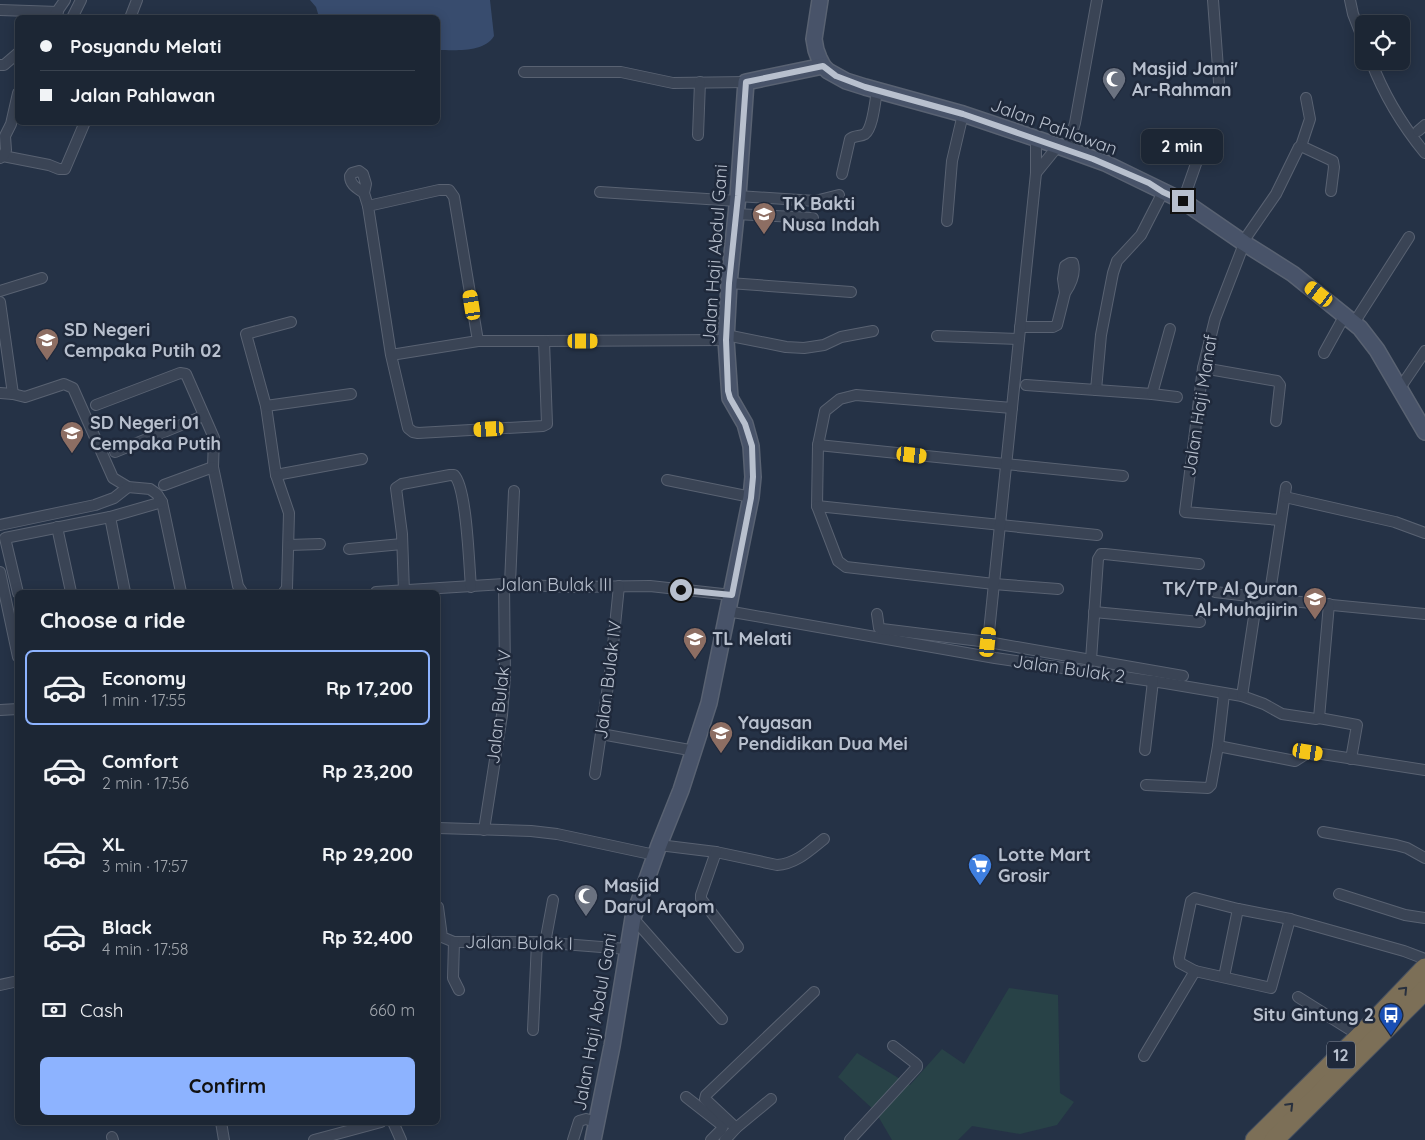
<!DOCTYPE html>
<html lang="en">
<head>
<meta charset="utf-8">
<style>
  :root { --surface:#1c2634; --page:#293240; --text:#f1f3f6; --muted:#a0a5ac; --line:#3a434f; --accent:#8db3ff }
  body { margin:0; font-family:Quicksand,sans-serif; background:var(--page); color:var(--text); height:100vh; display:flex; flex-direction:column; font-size:19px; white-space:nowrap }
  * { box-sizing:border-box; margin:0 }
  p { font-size:16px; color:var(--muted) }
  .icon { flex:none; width:28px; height:28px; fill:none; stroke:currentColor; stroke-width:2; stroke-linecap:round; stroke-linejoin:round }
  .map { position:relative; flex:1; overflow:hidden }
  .side { position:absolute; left:15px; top:590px; width:425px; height:535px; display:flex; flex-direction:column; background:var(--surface); border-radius:8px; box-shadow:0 2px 12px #0003,0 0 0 1px var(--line) }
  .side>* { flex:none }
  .hud { position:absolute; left:15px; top:15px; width:425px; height:110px; border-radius:8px; box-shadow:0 2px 12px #0003,0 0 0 1px var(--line); display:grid; align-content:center; height:110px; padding:0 25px; background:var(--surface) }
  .fabs { position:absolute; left:1355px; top:15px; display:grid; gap:10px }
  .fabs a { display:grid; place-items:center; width:55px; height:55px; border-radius:8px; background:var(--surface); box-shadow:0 2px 12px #0003,0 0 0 1px var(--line); font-size:25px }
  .end { position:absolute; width:22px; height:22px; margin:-11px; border:6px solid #b8c0ce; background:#111; box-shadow:0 0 0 2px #111 }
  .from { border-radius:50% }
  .bubble { position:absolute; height:35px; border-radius:8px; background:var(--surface); box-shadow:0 2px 12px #0003,0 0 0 1px var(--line); font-size:16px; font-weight:700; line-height:35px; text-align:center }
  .car { position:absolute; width:15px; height:30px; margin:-15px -8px; border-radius:6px; box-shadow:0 0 4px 1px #0007; background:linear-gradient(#f5c518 24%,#345 0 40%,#f5c518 0 76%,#345 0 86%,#f5c518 0) }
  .hud b { display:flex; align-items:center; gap:18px; height:48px; font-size:19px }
  .hud b+b { border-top:1px solid var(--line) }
  .hud i { width:12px; height:12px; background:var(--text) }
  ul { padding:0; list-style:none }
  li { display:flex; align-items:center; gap:15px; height:75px; margin:0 10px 8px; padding:0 15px; border:2px solid transparent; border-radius:8px }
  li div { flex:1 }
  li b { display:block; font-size:19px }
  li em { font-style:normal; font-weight:700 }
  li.current { border-color:var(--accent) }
  li>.icon { width:45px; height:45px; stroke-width:1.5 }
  h2 { padding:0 25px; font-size:22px; line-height:60px }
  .pay { display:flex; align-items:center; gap:12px; height:55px; padding:0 25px; font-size:19px }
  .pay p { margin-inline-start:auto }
  .cta { display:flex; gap:10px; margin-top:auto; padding:10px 25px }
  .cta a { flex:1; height:58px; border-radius:8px; background:var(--accent); color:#111; font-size:20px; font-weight:700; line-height:58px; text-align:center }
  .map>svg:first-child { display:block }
  .green { fill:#284247 }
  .water { fill:#384c6e }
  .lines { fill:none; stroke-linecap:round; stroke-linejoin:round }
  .street-casing { stroke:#596272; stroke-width:12 }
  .secondary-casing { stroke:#596272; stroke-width:18 }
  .highway-casing { stroke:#454f60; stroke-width:21 }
  .street { stroke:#3a4455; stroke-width:10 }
  .secondary { stroke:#485369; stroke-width:15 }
  .highway { stroke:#7c6f57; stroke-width:19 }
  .oneway { stroke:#28303e }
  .route { stroke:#b8c0ce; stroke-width:6 }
  .labels { text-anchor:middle; stroke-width:5; stroke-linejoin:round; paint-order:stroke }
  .shield { fill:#1f293b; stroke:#8a93a2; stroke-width:1 }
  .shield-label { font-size:16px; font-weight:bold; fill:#b8c0ce }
  .poi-label { font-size:18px; font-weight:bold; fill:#b8c0ce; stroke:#1f293b; text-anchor:start }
  .street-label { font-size:18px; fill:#b8c0ce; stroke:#1f293b }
</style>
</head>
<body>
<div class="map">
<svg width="1425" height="1140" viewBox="0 0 1425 1140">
  <rect width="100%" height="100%" fill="#253246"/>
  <!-- green -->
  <polygon class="green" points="1009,988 1058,995 1060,1093 1074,1102 1057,1125 1020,1134 972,1126 958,1140 892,1140 875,1111 838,1077 857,1053 910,1085 942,1049 964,1064"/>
  <!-- water -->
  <path class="water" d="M310,0H490L494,36C484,53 455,50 438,50V18L319,17L316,7Z"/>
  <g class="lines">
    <!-- street casing -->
    <g class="street-casing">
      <g id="street">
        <polyline points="1213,0 1219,82"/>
        <polyline points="1350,0 1353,14 1364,42"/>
        <polyline points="0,10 58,12"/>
        <polyline points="54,16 65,0"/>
        <polyline points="72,18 81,0"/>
        <polyline points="130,18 137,0"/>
        <path d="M1371,61C1384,95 1402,125 1425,153"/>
        <polyline points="0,65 4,65 18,53"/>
        <polyline points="524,72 621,72 673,83 746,82"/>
        <polyline points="1418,131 1425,125"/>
        <polyline points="698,135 700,82"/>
        <polyline points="1301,146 1310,119 1306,98"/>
        <polyline points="1067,149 1075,123 1097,0"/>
        <polyline points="3,156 49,165 59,169 65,169 85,122"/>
        <polyline points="0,158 3,156 6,150 5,136 11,124 18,93"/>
        <polyline points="1036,173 1058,146"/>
        <path d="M842,174L850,139C855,135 860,137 865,134C873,128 875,101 877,91"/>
        <polyline points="600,192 737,201"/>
        <path d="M364,193C357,188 350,185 350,176L352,173L359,171L363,174L366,184L364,193L368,206"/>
        <polyline points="738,196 815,201 839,195"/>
        <polyline points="1183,201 1206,135"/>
        <polyline points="736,214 813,218"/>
        <polyline points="947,221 952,161 963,114"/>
        <polyline points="729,283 851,292"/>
        <polyline points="0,291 42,278"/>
        <polyline points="0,302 13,394"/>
        <polyline points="291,322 246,334 266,406 276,475 362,459"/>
        <polyline points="1354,323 1409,237"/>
        <path d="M1020,327H1053L1057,325L1065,293L1063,279L1065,266L1070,263H1073C1076,274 1071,284 1065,293"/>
        <polyline points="726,335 786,347 804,348 824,345 841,337 873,331"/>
        <polyline points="937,336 1019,339"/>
        <polyline points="544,341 726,340"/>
        <polyline points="1324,353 1345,315"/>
        <polyline points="391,355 478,341 544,341 547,424 543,426 418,433 413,432 408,428 391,355 368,206 439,190 449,190 454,197 478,341"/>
        <polyline points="1203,368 1277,381 1280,385 1276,421"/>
        <polyline points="1026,385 1096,390 1101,335 1113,273 1117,261 1141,235 1163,192"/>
        <polyline points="1400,388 1425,351"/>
        <polyline points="1096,390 1152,394 1170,329"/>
        <polyline points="0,393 13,394 25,397 64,384 73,388 113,478 128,487 150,489 157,494 162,502 181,592"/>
        <polyline points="1152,394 1177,397"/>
        <polyline points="96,405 180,373 186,374 214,438 213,467 238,586 242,592"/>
        <polyline points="266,406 351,394"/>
        <polyline points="1012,408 856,395 840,399 825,411 818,445 817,506 838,561 846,567 994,584 1058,589"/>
        <polyline points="818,445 1123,476"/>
        <polyline points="115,452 203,416"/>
        <polyline points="276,475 289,513 287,588 284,592"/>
        <polyline points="667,480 751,497"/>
        <polyline points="164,485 213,467"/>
        <polyline points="1286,487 1269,599 1425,614"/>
        <polyline points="1285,497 1395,522 1425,533"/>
        <polyline points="817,506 1097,535"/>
        <polyline points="110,517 125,592"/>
        <polyline points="1280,520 1185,512 1203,368 1215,319 1247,236 1276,194 1299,147 1301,146 1333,161 1334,167 1331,191"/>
        <polyline points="0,525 95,505 114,498 128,487"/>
        <polyline points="57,527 71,592"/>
        <polyline points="289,545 320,544"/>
        <polyline points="349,549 402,544"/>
        <polyline points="0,572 18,657"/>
        <polyline points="510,584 514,491"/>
        <polyline points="376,592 504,584 571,587 650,586 732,595"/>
        <path d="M404,592L402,534L396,488L402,484L450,475H454C467,487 469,566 471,587"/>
        <polyline points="1215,592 1257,597"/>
        <polyline points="18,593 5,538 110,517 162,502"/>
        <polyline points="727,611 995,658 1165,683 1242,696 1264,704 1282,714 1316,719 1319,718 1357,725 1351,759"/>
        <polyline points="1094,612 1200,622"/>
        <polyline points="877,614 879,628 882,629 988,642 1091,660"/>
        <polyline points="988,642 1036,173 1036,138"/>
        <polyline points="1183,676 1091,660 1098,559 1101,554 1105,554 1199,564"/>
        <polyline points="1242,696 1257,597 1269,599"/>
        <polyline points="0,710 18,709"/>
        <polyline points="1319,718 1329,604"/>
        <polyline points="601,734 695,751"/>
        <polyline points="1218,746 1295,761 1309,752 1425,770"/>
        <polyline points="1145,750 1153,681"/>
        <polyline points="595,774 611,665 619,586"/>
        <polyline points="1146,785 1208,788 1211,785 1218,746 1224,694"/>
        <polyline points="438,828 531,831 557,834 655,855"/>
        <polyline points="484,830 502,715 505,676 504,584"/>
        <polyline points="1323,832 1396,845 1407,848 1425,858"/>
        <path d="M659,845L716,852L777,865C796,864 810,850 824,839"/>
        <polyline points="716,852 701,895 701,899 738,947"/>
        <polyline points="1339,894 1405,915 1425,918"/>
        <polygon points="1195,898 1238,909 1290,919 1271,988 1195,971 1180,963 1179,958 1191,901"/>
        <polyline points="438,907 442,937 454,942 537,942 627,949"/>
        <polyline points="633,918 722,1019"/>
        <polyline points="1290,919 1404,951 1425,959"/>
        <polyline points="454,942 453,978 459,990"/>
        <polyline points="545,943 553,900"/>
        <polyline points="1224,977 1238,909"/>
        <polyline points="0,985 18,981"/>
        <polyline points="1298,997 1360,1036"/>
        <polyline points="533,1030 537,942"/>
        <polyline points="1144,1056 1195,971"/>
        <polyline points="686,1097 723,1126 721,1130 711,1140"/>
        <polyline points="221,1122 224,1140"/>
        <polyline points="393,1122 401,1140"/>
        <polyline points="736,1128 705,1099 706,1095 814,992"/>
        <polyline points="112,1137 113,1140"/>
        <polyline points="314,1140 381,1122"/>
        <polyline points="573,1140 579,1121 586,1119 596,1122"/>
        <polyline points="725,1140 736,1128 771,1099"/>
        <polyline points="850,1140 917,1067 917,1065 915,1063 893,1046"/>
      </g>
    </g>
    <!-- secondary casing -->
    <g class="secondary-casing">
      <g id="secondary">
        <polyline points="820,0 814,39 816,50 819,58 823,66 828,71 846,81 865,87 963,114 1058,146 1105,163 1183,201 1244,243 1293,274 1360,328 1377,350 1425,432"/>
        <polyline points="593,1140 612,1046 633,918 659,845 681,790 709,703 751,497 753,477 751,446 745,424 730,398 726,340 729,283 738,196 746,82 823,66"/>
      </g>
    </g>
    <!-- highway casing -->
    <g class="highway-casing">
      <g id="highway">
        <polyline points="1255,1140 1360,1036 1425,968"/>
        <polyline points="1274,1140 1425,990"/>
      </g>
    </g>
    <!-- street -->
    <use href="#street" class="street"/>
    <!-- secondary -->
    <use href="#secondary" class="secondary"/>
    <!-- highway -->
    <use href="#highway" class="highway"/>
  </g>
  <!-- one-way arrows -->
  <defs><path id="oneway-chevron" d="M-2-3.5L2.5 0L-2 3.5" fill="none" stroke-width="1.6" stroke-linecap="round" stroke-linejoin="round" transform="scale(1.25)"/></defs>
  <g class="oneway">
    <use href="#oneway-chevron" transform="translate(1404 990) rotate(-46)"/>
    <use href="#oneway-chevron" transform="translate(1290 1106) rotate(-45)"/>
  </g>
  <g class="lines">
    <!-- route -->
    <polyline class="route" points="681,590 732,595 751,498 753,477 752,446 745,424 730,398 728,391 726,340 729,283 738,196 746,82 823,66 836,76 865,87 963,114 1093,159 1149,183 1163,192 1183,201"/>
  </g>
  <!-- icons -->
  <defs>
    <g id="mosque-pin" transform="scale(1.25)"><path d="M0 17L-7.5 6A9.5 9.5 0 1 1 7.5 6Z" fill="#6b7280" stroke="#1f293b"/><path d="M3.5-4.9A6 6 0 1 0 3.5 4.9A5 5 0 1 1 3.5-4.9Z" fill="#fff"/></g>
    <g id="school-pin" transform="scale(1.25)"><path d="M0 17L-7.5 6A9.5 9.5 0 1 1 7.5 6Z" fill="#8d6e63" stroke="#1f293b"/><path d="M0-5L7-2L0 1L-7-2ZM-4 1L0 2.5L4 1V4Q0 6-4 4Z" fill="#fff"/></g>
    <g id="supermarket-pin" transform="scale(1.25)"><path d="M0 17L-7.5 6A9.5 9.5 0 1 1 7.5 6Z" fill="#3f7fe0" stroke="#1f293b"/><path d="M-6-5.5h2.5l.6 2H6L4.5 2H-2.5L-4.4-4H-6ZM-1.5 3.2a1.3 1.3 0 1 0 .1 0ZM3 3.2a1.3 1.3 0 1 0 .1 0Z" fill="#fff"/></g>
    <g id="bus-pin" transform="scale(1.25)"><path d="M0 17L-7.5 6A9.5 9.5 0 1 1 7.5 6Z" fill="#1a4fb4" stroke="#1f293b"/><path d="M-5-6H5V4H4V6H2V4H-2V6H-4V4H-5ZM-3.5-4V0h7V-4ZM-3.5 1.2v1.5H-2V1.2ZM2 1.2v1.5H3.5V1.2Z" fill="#fff"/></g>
  </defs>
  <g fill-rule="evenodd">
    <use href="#mosque-pin" x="1114" y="79"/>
    <use href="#school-pin" x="764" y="214"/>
    <use href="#school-pin" x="47" y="340"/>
    <use href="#school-pin" x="72" y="433"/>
    <use href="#school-pin" x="1315" y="599"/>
    <use href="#school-pin" x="695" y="639"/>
    <use href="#school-pin" x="721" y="733"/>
    <use href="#supermarket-pin" x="980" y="865"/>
    <use href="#mosque-pin" x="586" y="896"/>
    <use href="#bus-pin" x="1391" y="1015"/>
  </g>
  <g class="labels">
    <!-- shield labels -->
    <rect class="shield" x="1327" y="1041.5" width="28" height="27" rx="4"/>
    <g class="shield-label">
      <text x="1341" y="1061">12</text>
    </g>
    <!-- poi labels -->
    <g class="poi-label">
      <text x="1132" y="75">Masjid Jami'<tspan x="1132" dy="21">Ar-Rahman</tspan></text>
      <text x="782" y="210">TK Bakti<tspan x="782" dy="21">Nusa Indah</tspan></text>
      <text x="64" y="336">SD Negeri<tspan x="64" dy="21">Cempaka Putih 02</tspan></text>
      <text x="90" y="429">SD Negeri 01<tspan x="90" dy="21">Cempaka Putih</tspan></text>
      <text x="1298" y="595" text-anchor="end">TK/TP Al Quran<tspan x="1298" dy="21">Al-Muhajirin</tspan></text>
      <text x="712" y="645">TL Melati</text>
      <text x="738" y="729">Yayasan<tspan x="738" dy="21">Pendidikan Dua Mei</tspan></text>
      <text x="998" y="861">Lotte Mart<tspan x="998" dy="21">Grosir</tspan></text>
      <text x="604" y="892">Masjid<tspan x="604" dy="21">Darul Arqom</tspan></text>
      <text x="1374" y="1021" text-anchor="end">Situ Gintung 2</text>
    </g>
    <!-- street labels -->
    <g class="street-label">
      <text transform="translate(1054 127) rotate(20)" y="6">Jalan Pahlawan</text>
      <text transform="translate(715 254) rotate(-86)" y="6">Jalan Haji Abdul Gani</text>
      <text transform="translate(1200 405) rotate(-81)" y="6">Jalan Haji Manaf</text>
      <text x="554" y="591">Jalan Bulak III</text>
      <text transform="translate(1069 669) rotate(8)" y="6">Jalan Bulak 2</text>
      <text transform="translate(608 680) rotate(-83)" y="6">Jalan Bulak IV</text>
      <text transform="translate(499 707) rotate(-84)" y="6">Jalan Bulak V</text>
      <text transform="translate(519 943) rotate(1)" y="6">Jalan Bulak I</text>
      <text transform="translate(595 1022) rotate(-80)" y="6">Jalan Haji Abdul Gani</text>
    </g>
  </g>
</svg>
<div class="fabs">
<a><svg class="icon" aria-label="locate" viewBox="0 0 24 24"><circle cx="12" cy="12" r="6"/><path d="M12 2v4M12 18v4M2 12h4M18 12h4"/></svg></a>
</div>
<i class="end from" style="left:681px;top:590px"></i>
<i class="end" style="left:1183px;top:201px"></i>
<div class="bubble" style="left:1141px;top:129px;width:82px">2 min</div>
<i class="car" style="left:1319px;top:294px;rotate:308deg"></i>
<i class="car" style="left:472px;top:305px;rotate:351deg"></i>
<i class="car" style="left:583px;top:341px;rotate:90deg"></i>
<i class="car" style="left:489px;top:429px;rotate:267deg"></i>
<i class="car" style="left:912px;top:455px;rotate:96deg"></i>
<i class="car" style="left:988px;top:642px;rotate:6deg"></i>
<i class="car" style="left:1308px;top:752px;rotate:99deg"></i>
<div class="hud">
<b><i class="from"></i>Posyandu Melati</b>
<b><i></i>Jalan Pahlawan</b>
</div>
<section class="side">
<h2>Choose a ride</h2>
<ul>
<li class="current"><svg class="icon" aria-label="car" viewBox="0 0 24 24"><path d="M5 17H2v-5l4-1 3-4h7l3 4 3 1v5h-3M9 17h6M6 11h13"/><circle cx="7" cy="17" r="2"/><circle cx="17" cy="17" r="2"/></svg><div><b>Economy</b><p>1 min · 17:55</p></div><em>Rp 17,200</em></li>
<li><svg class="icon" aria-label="car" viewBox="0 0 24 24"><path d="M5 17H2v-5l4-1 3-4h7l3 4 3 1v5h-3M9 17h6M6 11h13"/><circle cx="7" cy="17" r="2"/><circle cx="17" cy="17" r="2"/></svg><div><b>Comfort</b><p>2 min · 17:56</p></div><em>Rp 23,200</em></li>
<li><svg class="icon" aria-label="car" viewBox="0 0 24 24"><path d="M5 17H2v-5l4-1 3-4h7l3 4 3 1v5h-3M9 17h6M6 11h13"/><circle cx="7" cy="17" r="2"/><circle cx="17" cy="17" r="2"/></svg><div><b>XL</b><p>3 min · 17:57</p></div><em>Rp 29,200</em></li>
<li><svg class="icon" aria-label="car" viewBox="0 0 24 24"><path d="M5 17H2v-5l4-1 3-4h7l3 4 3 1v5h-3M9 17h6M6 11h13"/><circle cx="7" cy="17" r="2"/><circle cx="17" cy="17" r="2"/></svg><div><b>Black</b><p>4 min · 17:58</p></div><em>Rp 32,400</em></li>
</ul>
<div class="pay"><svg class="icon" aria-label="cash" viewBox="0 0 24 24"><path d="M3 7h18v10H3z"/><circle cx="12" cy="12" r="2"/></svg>Cash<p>660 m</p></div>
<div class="cta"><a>Confirm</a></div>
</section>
</div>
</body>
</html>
